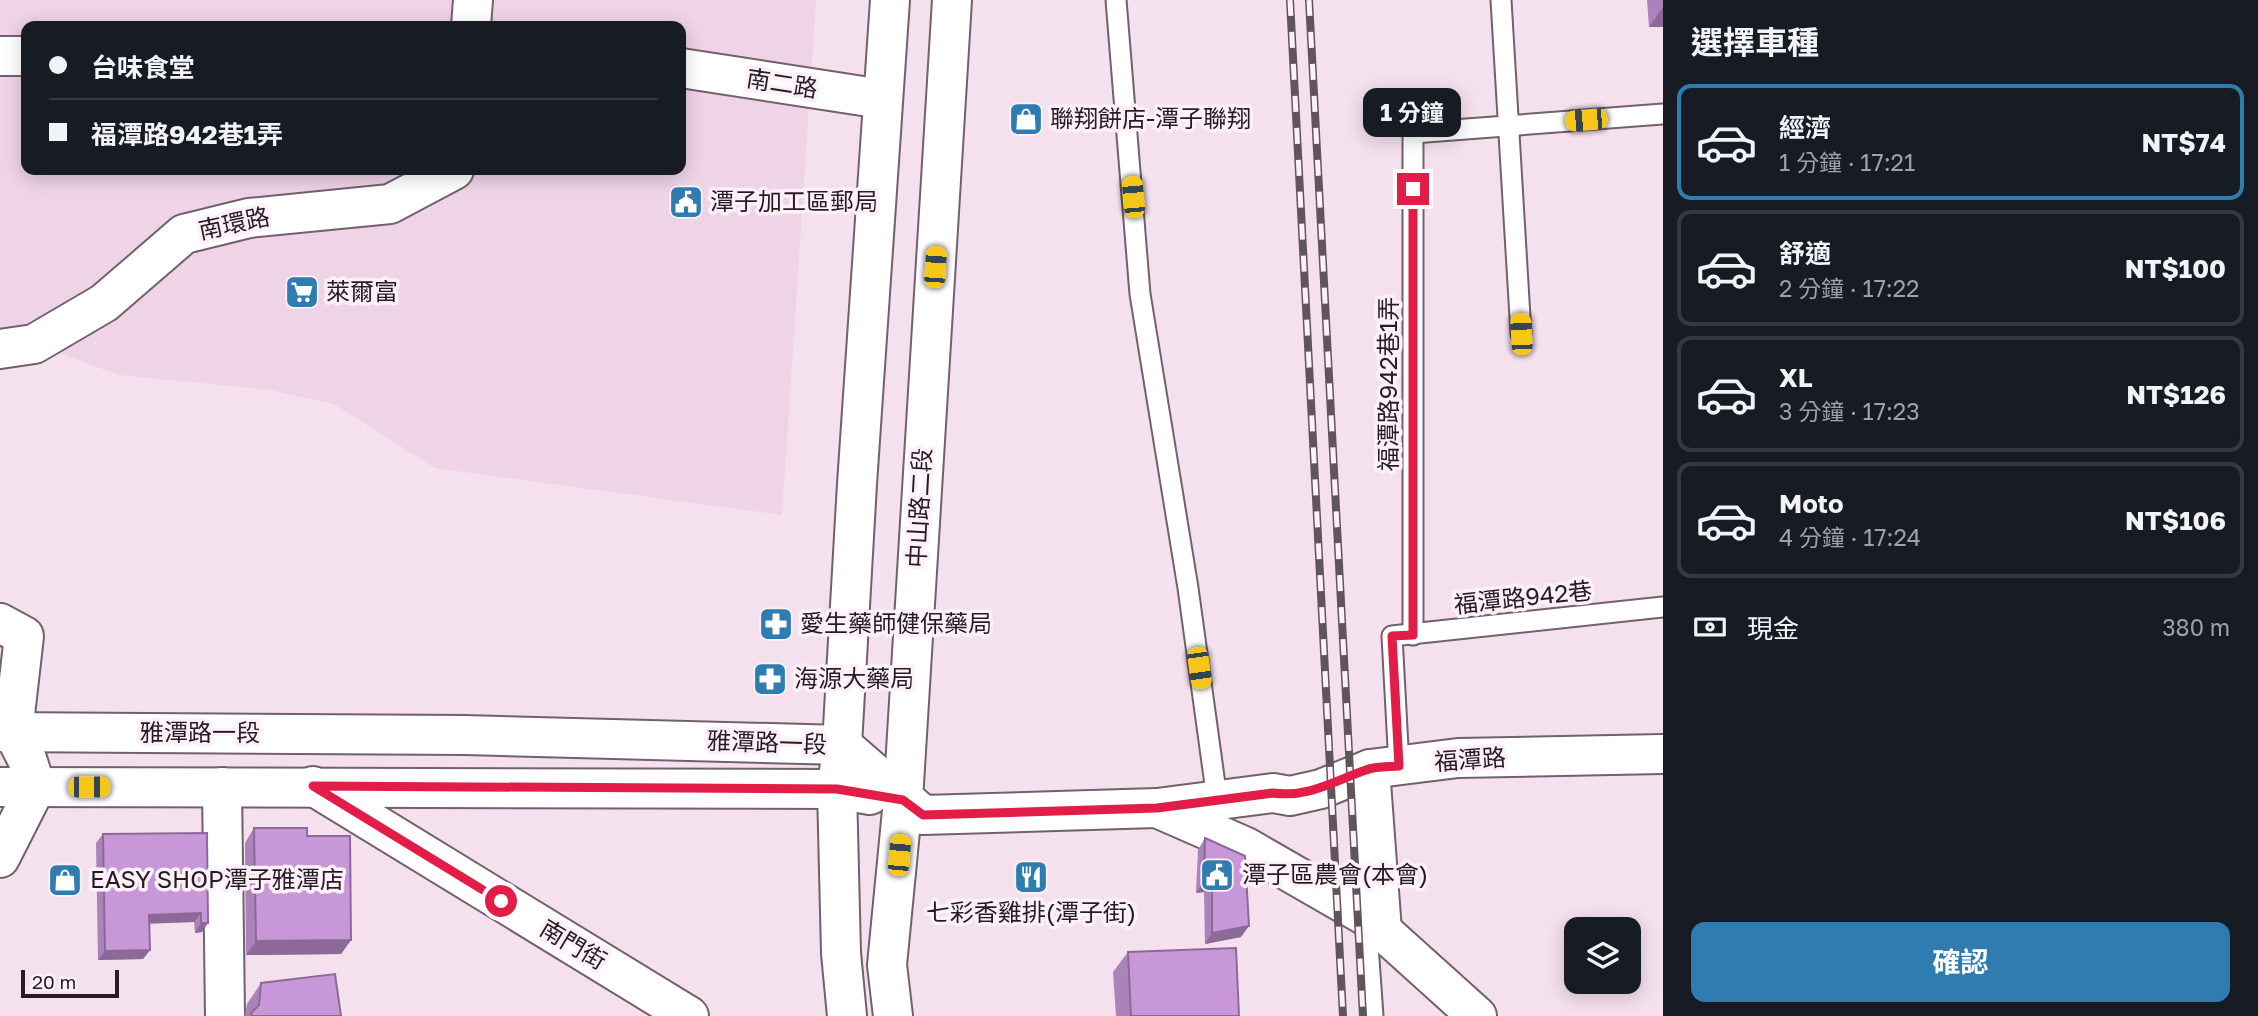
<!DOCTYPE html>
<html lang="zh-TW">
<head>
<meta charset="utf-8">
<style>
  :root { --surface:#171b24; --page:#242831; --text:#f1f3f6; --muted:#9ea1a6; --line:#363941; --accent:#2f7db0 }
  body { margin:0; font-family:"Golos Text","Noto Sans TC",sans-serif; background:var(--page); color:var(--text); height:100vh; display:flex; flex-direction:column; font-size:26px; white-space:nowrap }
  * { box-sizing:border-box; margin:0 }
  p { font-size:23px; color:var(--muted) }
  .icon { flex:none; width:38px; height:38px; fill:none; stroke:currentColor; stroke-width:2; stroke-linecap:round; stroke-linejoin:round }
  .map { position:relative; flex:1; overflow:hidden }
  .details { display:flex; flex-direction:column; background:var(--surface); width:595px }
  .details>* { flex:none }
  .top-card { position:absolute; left:21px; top:21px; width:665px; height:154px; border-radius:14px; box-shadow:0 4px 18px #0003; display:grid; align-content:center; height:154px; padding:0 28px; background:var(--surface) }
  .tools { position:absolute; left:1564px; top:917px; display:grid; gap:14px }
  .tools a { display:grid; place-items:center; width:77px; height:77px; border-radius:14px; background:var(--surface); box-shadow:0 4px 18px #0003; font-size:35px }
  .scale { position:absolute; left:21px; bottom:18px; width:98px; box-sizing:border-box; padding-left:7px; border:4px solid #251d23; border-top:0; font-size:19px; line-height:24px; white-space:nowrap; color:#251d23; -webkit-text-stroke:5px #fdf0f9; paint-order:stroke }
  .end { position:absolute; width:32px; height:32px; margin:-16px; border:9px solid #e11d48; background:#fff; box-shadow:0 0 0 4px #fff }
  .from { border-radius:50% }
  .bubble { position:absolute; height:49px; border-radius:14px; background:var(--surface); box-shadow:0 4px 18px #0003; font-size:23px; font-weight:700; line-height:49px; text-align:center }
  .car { position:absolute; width:21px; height:42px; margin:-21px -10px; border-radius:9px; box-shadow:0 0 5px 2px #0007; background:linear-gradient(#f5c518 24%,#345 0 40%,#f5c518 0 76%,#345 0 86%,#f5c518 0) }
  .top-card b { display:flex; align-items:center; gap:24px; height:66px; font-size:26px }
  .top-card b+b { border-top:2px solid var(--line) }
  .top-card i { width:18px; height:18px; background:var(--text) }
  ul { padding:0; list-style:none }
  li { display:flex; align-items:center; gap:21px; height:116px; margin:0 14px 10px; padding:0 14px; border:4px solid var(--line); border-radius:14px }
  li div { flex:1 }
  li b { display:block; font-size:26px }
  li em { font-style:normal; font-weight:700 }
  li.selected { border-color:var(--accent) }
  li>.icon { width:63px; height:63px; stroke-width:1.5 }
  h2 { padding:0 28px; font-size:32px; line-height:84px }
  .pay { display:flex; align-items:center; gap:18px; height:77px; padding:0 28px; font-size:26px }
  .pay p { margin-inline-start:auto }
  .action { display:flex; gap:14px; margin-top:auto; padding:14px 28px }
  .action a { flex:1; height:80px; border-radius:14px; background:var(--accent); color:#fff; font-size:28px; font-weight:700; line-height:80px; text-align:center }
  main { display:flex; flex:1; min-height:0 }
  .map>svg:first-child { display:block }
  .built { fill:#efd3e7; fill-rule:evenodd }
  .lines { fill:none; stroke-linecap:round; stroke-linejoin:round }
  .service-casing { stroke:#73606d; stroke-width:23 }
  .minor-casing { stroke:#73606d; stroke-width:42 }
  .tertiary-casing { stroke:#73606d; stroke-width:42 }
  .primary-casing { stroke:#73606d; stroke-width:42 }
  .service { stroke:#fff; stroke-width:19 }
  .minor { stroke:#fff; stroke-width:38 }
  .tertiary { stroke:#fff; stroke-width:38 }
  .primary { stroke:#fff; stroke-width:38 }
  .rail-casing { stroke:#61555d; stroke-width:8 }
  .rail { stroke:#fdf0f9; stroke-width:5; stroke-dasharray:16; stroke-linecap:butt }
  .wall { fill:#ac82ba }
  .shaded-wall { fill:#8c6a97 }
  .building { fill:#c897d8; stroke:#8c6a97; stroke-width:2 }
  .route { stroke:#e11d48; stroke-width:9 }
  .labels { text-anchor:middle; stroke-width:7; stroke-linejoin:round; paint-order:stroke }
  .street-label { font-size:24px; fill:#251d23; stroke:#fdf0f9 }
  .poi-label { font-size:24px; fill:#251d23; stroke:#fdf0f9; text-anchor:start }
</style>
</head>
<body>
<main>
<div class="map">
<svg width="1663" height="1016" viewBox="0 0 1663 1016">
  <rect width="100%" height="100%" fill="#f5e0ee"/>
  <!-- built -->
  <path class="built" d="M0,0H816L782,515L435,468L334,404L270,390L119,375L20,339L0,341ZM26,26H681V170H26Z"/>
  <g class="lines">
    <!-- service casing -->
    <g class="service-casing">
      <g id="service">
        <polyline points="1116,0 1140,294 1188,588 1217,799"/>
        <polyline points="1501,0 1521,334"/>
        <polyline points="1413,635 1413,133 1663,114"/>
        <polyline points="1399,766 1392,636 1663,607"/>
        <polyline points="1366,917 1373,1016"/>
      </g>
    </g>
    <!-- minor casing -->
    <g class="minor-casing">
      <g id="minor">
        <polyline points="471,26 473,0"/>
        <polyline points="0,56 26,56"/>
        <polyline points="681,68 882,99"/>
        <polyline points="0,349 34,344 104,303 184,234 249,218 390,204 454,170"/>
        <polyline points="0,623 24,636 13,732 27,759 36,787"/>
        <polyline points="1370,769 1382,931"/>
        <polyline points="313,786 689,1016"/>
        <polyline points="222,787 225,1016"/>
        <polyline points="1157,808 1246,847 1366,916 1477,1016"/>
      </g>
    </g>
    <!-- tertiary casing -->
    <g class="tertiary-casing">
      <g id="tertiary">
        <polyline points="0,732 465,735 842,745 923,815 1157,808 1273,793 1290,796 1321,789 1370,769 1458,758 1663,754"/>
        <polyline points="0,787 837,789 870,795"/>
        <polyline points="0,858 36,787"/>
      </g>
    </g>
    <!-- primary casing -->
    <g class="primary-casing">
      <g id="primary">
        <polyline points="847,1016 841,953 837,789 842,745 857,484 890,0"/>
        <polyline points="893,1016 887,965 903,800 952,0"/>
      </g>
    </g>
    <!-- service -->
    <use href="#service" class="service"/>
    <!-- minor -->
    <use href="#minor" class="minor"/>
    <!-- tertiary -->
    <use href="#tertiary" class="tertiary"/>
    <!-- primary -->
    <use href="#primary" class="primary"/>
    <!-- rail casing -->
    <g class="rail-casing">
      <g id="rail">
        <polyline points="1290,0 1343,1016"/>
        <polyline points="1309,0 1363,1016"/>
      </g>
    </g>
    <!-- rail -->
    <use href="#rail" class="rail"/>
  </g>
  <!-- wall -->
  <g class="wall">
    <polygon points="1647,0 1663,0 1663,27 1649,27"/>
    <polygon points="254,828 307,836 351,940 341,954 246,955 245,843"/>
    <polygon points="207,833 202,932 195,933 194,922 149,923 150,950 143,959 98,960 96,843 103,834"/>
    <polygon points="1205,838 1241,937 1205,944 1204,892 1196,893 1198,850"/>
    <polygon points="1128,952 1239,1016 1116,1016 1113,972"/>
    <polygon points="261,983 341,1016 245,1016 247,1004"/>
  </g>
  <!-- shaded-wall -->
  <g class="shaded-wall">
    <polygon points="1663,7 1663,27 1649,27"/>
    <polygon points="1212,881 1204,892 1196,893 1204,882"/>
    <polygon points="201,913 194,922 143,924 149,915"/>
    <polygon points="201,923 208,923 202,932 195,933"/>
    <polygon points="1249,926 1241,937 1205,944 1212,933"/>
    <polygon points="351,940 341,954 246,955 256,941"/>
    <polygon points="150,950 143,959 98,960 105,951"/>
  </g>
  <!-- building -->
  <g class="building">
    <polygon points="254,828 307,828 307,836 350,836 351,940 256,941"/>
    <polygon points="207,833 208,923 201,923 201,913 149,915 150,950 105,951 103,834"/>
    <polygon points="1205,838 1245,856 1249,926 1212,933 1212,881 1204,882"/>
    <polygon points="1236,948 1239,1016 1131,1016 1128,952"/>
    <polygon points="335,974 341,1016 252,1016 251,1013 259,1005 261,983"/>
  </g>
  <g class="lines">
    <!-- route -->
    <path class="route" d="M501,901L313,786L837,789L903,800L923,815L1157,808L1273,793C1308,798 1334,781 1366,770C1376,766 1389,767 1399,766L1392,636L1413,635V189"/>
  </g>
  <!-- icons -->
  <defs>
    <g id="shop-square" transform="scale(1.75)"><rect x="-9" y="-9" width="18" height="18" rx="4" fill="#2f7db0" stroke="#fdf0f9"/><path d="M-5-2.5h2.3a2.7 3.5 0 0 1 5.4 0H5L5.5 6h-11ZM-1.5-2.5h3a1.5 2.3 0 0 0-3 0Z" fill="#fff"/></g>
    <g id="civic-square" transform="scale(1.75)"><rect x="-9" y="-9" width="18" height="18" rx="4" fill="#2f7db0" stroke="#fdf0f9"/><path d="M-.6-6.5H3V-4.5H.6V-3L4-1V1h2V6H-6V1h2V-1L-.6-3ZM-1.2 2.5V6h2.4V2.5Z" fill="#fff"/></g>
    <g id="supermarket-square" transform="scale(1.75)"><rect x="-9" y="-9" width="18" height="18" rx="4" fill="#2f7db0" stroke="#fdf0f9"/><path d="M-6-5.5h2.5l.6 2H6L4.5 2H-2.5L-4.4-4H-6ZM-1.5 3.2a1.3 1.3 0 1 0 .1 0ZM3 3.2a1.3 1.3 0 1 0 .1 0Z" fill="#fff"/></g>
    <g id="pharmacy-square" transform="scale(1.75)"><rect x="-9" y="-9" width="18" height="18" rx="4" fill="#2f7db0" stroke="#fdf0f9"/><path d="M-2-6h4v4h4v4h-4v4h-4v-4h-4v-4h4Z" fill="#fff"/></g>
    <g id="restaurant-square" transform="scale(1.75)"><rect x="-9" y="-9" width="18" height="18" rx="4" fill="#2f7db0" stroke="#fdf0f9"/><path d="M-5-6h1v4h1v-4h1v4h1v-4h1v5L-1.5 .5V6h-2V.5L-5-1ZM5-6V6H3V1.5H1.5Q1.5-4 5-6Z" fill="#fff"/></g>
  </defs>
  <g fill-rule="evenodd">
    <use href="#shop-square" x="1026" y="119"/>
    <use href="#civic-square" x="686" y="202"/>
    <use href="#supermarket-square" x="302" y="292"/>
    <use href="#pharmacy-square" x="776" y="624"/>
    <use href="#pharmacy-square" x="770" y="679"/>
    <use href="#civic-square" x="1217" y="875"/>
    <use href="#restaurant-square" x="1031" y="877"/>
    <use href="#shop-square" x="65" y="880"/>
  </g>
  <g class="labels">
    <!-- street labels -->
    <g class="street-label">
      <text transform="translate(782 84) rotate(9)" y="8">南二路</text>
      <text transform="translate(234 224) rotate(-12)" y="8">南環路</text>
      <text transform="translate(1389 384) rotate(-90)" y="8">福潭路942巷1弄</text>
      <text transform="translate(920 508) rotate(-87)" y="8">中山路二段</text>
      <text transform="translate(1523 598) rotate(-6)" y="8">福潭路942巷</text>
      <text x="200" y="741">雅潭路一段</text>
      <text transform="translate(767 743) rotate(2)" y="8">雅潭路一段</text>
      <text transform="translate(1470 760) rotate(-4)" y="8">福潭路</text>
      <text transform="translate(573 945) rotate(31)" y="8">南門街</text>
    </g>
    <!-- poi labels -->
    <g class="poi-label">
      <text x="1050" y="127">聯翔餅店-潭子聯翔</text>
      <text x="710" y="210">潭子加工區郵局</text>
      <text x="326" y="300">萊爾富</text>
      <text x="800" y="632">愛生藥師健保藥局</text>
      <text x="794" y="687">海源大藥局</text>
      <text x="1242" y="883">潭子區農會(本會)</text>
      <text x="90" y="888">EASY SHOP潭子雅潭店</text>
      <text x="1031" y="921" text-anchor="middle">七彩香雞排(潭子街)</text>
    </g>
  </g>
</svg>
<div class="tools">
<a><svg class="icon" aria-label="layers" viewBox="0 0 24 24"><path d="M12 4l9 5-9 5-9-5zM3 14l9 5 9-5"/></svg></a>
</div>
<div class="scale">20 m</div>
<i class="end from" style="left:501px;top:901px"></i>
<i class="end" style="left:1413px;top:189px"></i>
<div class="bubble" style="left:1363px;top:88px;width:98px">1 分鐘</div>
<i class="car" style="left:1586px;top:120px;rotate:265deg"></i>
<i class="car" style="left:1133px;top:197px;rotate:355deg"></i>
<i class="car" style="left:935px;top:267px;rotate:4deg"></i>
<i class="car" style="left:1521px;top:334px;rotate:357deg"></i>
<i class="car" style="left:1199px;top:668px;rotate:172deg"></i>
<i class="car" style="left:89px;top:787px;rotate:90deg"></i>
<i class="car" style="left:899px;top:855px;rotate:5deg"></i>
<div class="top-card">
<b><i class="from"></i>台味食堂</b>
<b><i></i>福潭路942巷1弄</b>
</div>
</div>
<section class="details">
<h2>選擇車種</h2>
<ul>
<li class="selected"><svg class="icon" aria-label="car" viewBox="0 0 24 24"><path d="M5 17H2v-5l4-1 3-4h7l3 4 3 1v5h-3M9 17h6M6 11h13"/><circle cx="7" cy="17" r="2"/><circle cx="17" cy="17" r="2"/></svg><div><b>經濟</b><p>1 分鐘 · 17:21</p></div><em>NT$74</em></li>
<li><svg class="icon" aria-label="car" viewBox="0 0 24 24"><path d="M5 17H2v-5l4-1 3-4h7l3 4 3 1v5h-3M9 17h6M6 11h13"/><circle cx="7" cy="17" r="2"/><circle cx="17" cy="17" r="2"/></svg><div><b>舒適</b><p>2 分鐘 · 17:22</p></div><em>NT$100</em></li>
<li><svg class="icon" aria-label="car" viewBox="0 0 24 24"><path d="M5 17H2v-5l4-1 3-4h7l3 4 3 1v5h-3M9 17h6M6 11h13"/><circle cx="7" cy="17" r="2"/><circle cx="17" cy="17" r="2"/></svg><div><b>XL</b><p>3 分鐘 · 17:23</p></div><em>NT$126</em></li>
<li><svg class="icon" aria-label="car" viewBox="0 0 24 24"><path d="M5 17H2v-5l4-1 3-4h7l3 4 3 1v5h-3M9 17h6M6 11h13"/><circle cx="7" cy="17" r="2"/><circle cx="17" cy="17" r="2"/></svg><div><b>Moto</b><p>4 分鐘 · 17:24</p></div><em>NT$106</em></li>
</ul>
<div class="pay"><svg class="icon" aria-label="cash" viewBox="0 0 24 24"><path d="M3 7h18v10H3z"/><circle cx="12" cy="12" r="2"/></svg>現金<p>380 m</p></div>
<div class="action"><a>確認</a></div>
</section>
</main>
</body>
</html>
